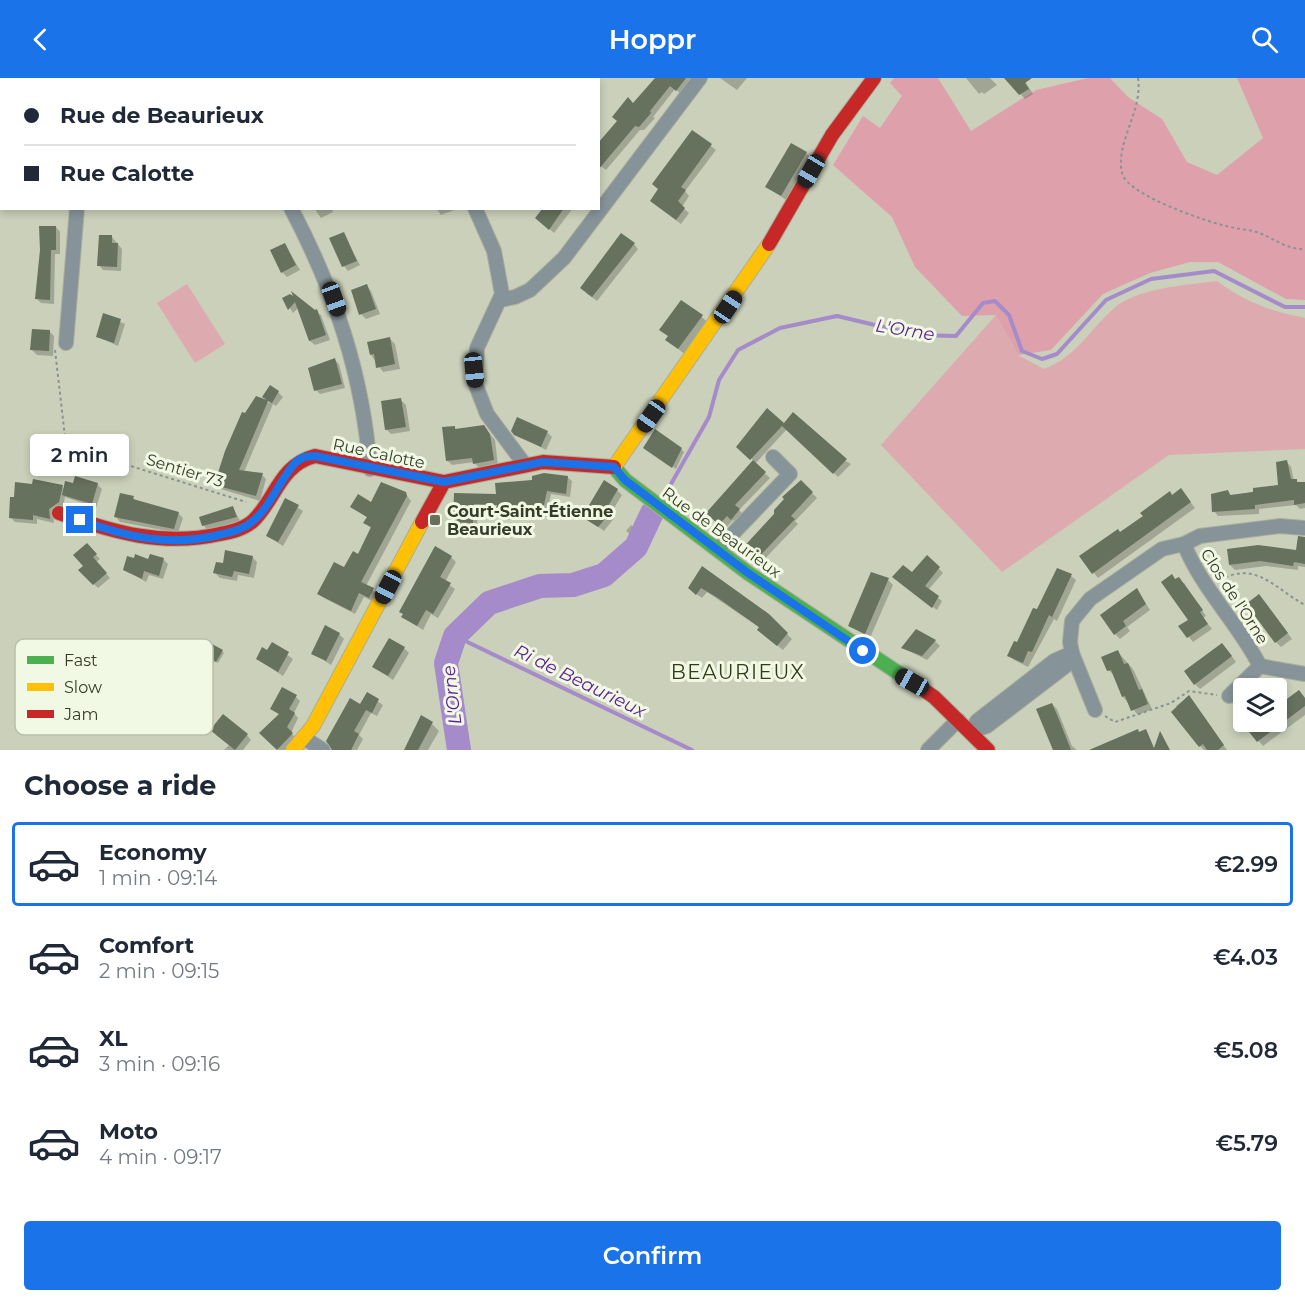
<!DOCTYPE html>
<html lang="en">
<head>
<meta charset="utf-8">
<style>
  :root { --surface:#fff; --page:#f6f6f7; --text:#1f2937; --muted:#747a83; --line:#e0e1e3; --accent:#1a73e8 }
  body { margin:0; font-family:Montserrat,sans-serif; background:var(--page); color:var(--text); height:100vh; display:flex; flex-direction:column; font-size:22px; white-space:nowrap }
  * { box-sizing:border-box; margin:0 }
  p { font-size:20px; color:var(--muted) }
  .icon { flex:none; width:33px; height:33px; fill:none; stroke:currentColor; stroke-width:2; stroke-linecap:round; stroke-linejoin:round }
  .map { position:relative; height:672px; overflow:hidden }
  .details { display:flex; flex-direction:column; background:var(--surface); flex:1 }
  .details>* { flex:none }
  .top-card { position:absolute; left:0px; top:0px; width:600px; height:132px; box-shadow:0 3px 9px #0003; display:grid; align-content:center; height:132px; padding:0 24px; background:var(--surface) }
  .fabs { position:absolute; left:1233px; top:600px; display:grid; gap:12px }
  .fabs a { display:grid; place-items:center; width:54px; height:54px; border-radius:6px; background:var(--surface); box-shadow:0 3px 9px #0003; font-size:30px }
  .end { position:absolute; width:27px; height:27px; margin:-14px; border:8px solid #1a73e8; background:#fff; box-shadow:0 0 0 3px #fff }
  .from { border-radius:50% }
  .bubble { position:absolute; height:42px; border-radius:6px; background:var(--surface); box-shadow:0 3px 9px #0003; font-size:20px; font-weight:600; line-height:42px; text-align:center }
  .car { position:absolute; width:18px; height:36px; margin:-18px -9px; border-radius:8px; box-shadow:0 0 4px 2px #0007; background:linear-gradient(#222 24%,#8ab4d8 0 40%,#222 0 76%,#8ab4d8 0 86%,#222 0) }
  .top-card b { display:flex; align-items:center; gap:21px; height:57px; font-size:22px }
  .top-card b+b { border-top:2px solid var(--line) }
  .top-card i { width:15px; height:15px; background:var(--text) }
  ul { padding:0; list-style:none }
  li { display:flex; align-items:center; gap:18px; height:84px; margin:0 12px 9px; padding:0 12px; border:3px solid transparent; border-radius:6px }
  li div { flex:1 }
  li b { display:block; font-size:22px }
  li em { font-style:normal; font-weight:600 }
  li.on { border-color:var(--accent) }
  li>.icon { width:54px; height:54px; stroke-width:1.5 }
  h2 { padding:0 24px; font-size:27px; line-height:72px }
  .button { display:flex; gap:12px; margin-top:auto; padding:12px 24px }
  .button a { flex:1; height:69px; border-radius:6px; background:var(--accent); color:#fff; font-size:24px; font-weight:600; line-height:69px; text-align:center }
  header { display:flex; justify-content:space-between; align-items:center; height:78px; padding:0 24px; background:var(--accent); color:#fff; font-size:27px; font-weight:600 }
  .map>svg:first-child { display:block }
  .green { fill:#ddaab0 }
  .forest { fill:#dea1ac }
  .shadow { fill:#0003 }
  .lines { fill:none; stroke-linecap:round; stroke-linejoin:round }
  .stream { stroke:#a58bc9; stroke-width:4 }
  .river { stroke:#a58bc9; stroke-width:24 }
  .building { fill:#66715e }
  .street-casing { stroke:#a9ae9c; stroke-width:16 }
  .fast-casing { stroke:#a9ae9c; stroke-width:16 }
  .slow-casing { stroke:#a9ae9c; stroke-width:16 }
  .jam-casing { stroke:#a9ae9c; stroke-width:16 }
  .path { stroke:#899492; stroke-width:2; stroke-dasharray:3 3; stroke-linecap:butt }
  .street { stroke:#869399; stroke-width:14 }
  .fast { stroke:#4caf50; stroke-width:14 }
  .slow { stroke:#ffc107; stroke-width:14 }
  .jam { stroke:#c62828; stroke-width:14 }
  .route { stroke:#1a73e8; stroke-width:8 }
  .poi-dot { fill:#6a6f5d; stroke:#f1f8e3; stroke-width:2 }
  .labels { text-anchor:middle; stroke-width:6; stroke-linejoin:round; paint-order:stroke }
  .street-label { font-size:16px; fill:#363b2b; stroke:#f1f8e3 }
  .poi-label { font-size:16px; font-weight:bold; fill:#363b2b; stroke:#f1f8e3; text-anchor:start }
  .water-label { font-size:18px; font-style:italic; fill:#5c2398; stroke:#f1f8e3 }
  .quarter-label { font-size:20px; letter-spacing:1.5px; fill:#333c18; stroke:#f1f8e3 }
  .key { fill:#f1f8e3; stroke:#b9bfac; stroke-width:1.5 }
  .key-label { font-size:16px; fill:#363b2b }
</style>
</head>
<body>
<header><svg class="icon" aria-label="back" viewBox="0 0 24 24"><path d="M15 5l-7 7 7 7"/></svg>Hoppr<svg class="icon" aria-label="search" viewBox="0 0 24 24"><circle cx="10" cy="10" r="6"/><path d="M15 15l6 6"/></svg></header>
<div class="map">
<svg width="1305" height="672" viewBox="0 0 1305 672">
  <rect width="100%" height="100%" fill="#cad0ba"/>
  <!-- green -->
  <g class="green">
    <path d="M1217,203C1243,223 1272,234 1305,240V371L1169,377L1002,494L881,367L996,237L1018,277L1044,291C1076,279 1088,254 1112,232C1135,210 1186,207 1217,203Z"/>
    <polygon points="187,206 225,266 195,285 157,225"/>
  </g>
  <!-- forest -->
  <polygon class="forest" points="894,0 938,0 971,53 1036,12 1088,0 1110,0 1128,19 1162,41 1187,84 1217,97 1263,60 1237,0 1305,0 1305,222 1286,221 1218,184 1190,184 1150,195 1103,216 1051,272 1018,277 996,237 962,238 915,189 892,139 833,87 863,38 880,50 902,18 890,5"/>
  <!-- shadow -->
  <g class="shadow">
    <polygon points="403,0 420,0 421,2 396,2"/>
    <polygon points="657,0 693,0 681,16 675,11 653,39 655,40 644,52 640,52 606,92 598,86 633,27"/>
    <polygon points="720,0 747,0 737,12"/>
    <polygon points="966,0 990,0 997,7 984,16 982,14 979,16"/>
    <polygon points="1006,0 1023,0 1033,16 1025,21"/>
    <polygon points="693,54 716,72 685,113 689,118 682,129 689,135 681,146 656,127"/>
    <polygon points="806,75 811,80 786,122 767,108"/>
    <polygon points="314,130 331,130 333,134 321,140"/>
    <polygon points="436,130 456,130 457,131 441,137"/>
    <polygon points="545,130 573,130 554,155 542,144"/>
    <polygon points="56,149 60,154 60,176 55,176 54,226 41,225 37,221 42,172"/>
    <polygon points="343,156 360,187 348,193 344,188"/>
    <polygon points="112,159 122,171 121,193 103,192 99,187"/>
    <polygon points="634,166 638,171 597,223 586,215"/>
    <polygon points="285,167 300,192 287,199 282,194"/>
    <polygon points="367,208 371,213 380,236 366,241 361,236"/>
    <polygon points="290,218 321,237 330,262 315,267 310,263 299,229 293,235 284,220"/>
    <polygon points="104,237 125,246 118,268 98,259"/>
    <polygon points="702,239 709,246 687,278 667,262 669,259 661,252"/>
    <polygon points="49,253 54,258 53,278 37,277 32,272"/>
    <polygon points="390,261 395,266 400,291 383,294 371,277"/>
    <polygon points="335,282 339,286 345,310 320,316 316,312"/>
    <polygon points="278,314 283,319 276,328 273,326 244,394 262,397 266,401 260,423 221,411 216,407 245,337 256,320 270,325 264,318"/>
    <polygon points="401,322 406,327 410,353 391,356 386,351"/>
    <polygon points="784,347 851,386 838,399 787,351 755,386 770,400 739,432 744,437 736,445 733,442 725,451 708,435 754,383 738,368"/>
    <polygon points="483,348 495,362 498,387 479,390 474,384 452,387 447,382 454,349 457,352"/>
    <polygon points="547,354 552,359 546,372 518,357"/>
    <polygon points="681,371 684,374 676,391 647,372"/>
    <polygon points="1287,384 1291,389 1294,403 1305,405 1305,430 1300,431 1296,427 1259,431 1259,436 1218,438 1214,433 1228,414 1232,418 1280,408"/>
    <polygon points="567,399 572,403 570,419 551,416 546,439 503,442 499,438 498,431 478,430 477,448 458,448 454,444 455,416 497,418"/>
    <polygon points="801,404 817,420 795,443 798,446 758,488 745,478"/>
    <polygon points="97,406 102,411 96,430 65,419 63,429 53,435 54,445 37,441 37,446 15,444 10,439 62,409 65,412"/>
    <polygon points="617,412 622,417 611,435 615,439 604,453 584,439"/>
    <polygon points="405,415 411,423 366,508 378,516 374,524 364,519 355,536 324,520 319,516 358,478 372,451 365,445 368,440 352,429"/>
    <polygon points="1185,417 1195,430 1098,500 1094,495 1121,456 1173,418"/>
    <polygon points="133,420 137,424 178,435 183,440 178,455 120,444 116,439"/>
    <polygon points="286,422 303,433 283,468 267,458"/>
    <polygon points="232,429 241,444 208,452 203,447"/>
    <polygon points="631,447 643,457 638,463 626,453"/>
    <polygon points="87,467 100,481 96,484 110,500 98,510 80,492 85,488"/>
    <polygon points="1305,471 1305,489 1298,488 1298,492 1266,488 1235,492 1230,487"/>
    <polygon points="252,479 257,484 254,500 238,497 237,503 220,500 215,495 224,487"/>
    <polygon points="451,479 456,484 445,504 455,511 438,540 431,536 423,552 403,539"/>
    <polygon points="927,479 943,495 928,512 942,523 937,532 898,503 913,496"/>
    <polygon points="163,481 168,486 163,501 149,497 146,504 125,491"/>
    <polygon points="702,491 768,537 792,561 783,572 764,557 760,550 707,514 702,520 695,515"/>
    <polygon points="1071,498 1076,502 1057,543 1054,541 1028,589 1014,582 1009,577 1037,533"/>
    <polygon points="888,502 893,507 870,560 850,548"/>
    <polygon points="1176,502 1184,505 1206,538 1203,540 1212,551 1193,564 1181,549 1190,542"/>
    <polygon points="1137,512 1150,532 1127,549 1130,553 1120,561 1115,556"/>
    <polygon points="1264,523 1292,561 1281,569 1276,564"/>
    <polygon points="339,556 344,561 331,587 313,575"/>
    <polygon points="935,563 940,568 927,582 903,570"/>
    <polygon points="272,566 293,581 283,598 257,581 268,574"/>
    <polygon points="404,570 409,575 393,602 374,589"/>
    <polygon points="1227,572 1236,584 1200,611 1195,606"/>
    <polygon points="222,573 224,575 218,585 215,583 213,586 205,581"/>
    <polygon points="1118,574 1133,591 1152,631 1138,637 1123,619 1114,597 1108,592"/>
    <polygon points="367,616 383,627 377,638 371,635 359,657 363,661 357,672 334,672"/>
    <polygon points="296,619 300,623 294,635 298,640 291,655 296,660 286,672 279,672 261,655 280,637 272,631"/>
    <polygon points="1188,619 1193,624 1227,672 1204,672 1200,668 1176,628"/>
    <polygon points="1305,620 1305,637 1263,668 1246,647 1251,644 1276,644"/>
    <polygon points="1052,626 1057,631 1072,668 1077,672 1054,672"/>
    <polygon points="432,646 439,653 428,672 406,672"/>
    <polygon points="216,657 247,657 251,662 243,672 224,672 229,667"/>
  </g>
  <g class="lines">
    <!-- stream -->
    <g class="stream">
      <polyline points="663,420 709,339 719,302 738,272 780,250 837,238 917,257 956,258 983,225 995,223 1009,237 1022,273 1042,281 1057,276 1106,222 1151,201 1214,193 1285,229 1305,229"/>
      <polyline points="455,558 692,672"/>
    </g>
    <!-- river -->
    <polyline class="river" points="459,672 446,585 455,558 489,525 540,508 573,507 604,497 636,469 652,435"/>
  </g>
  <!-- building -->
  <g class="building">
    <polygon points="655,0 686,0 676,13 670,8 650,33 651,35 639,49 635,48 598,92 598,65 617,43 612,39 628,19 633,25"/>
    <polygon points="1004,0 1032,0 1025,5 1029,11 1019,17"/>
    <polygon points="692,52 712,66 681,109 686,112 678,123 685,130 676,142 650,123 658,111 652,106"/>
    <polygon points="791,65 807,74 781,118 765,109"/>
    <polygon points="543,130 564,130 549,152 535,140"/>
    <polygon points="39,148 56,148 56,172 51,172 50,222 35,221 40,172"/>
    <polygon points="344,154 357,183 342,189 329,160"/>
    <polygon points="621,155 635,165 592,219 580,210"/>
    <polygon points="99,157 112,157 112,165 118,165 117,189 97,188"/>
    <polygon points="285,165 296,187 281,195 270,172"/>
    <polygon points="367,206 376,231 359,237 351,212"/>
    <polygon points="291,213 315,232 317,231 326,257 309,263 295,224 288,232 282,220 290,216 293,218"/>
    <polygon points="681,222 703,237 678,271 665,262 668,258 659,252"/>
    <polygon points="103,235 121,241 114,265 96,259"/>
    <polygon points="32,251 50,252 49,273 30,272"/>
    <polygon points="390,259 395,286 376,290 374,276 370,277 367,264"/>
    <polygon points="335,280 342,306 314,313 308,290"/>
    <polygon points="270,307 279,313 272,325 268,323 239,392 263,395 256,418 214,407 225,373 242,334 245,335 256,318 267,322 262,319"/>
    <polygon points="401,320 406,349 385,352 381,323"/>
    <polygon points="767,330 784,345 793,334 847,381 833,396 782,348 750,382 736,369"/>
    <polygon points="517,339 548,353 541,369 514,357 511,353"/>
    <polygon points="484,347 490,356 494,382 473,386 472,380 446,383 442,349 455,348 455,351"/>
    <polygon points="655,351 682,370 672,390 643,370"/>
    <polygon points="753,382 766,394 735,427 740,431 731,442 727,438 719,447 706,435"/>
    <polygon points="1287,382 1291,401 1297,401 1297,404 1305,404 1305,425 1294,427 1294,422 1255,427 1255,431 1212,434 1211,416 1228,412 1230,417 1253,414 1253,410 1278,407 1276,384"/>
    <polygon points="544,395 568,398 566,416 547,413 542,436 498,438 497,427 474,426 473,445 453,444 454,415 496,416 495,405 532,402 532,398"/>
    <polygon points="75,398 98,405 92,426 62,417 65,403 73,405"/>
    <polygon points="33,401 63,407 59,424 49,431 50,441 33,437 33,442 9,440 10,419 14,419 15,404 32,406"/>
    <polygon points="604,402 618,411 607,430 612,433 598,449 582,439"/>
    <polygon points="801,402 813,414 791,438 795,441 753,485 739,474 774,436 774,432 784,421 782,419"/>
    <polygon points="381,404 406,414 407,418 361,504 374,510 369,520 359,515 351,533 317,516 334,484 344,489 353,473 358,476 371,449 363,445 367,439 350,429 358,416 371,424"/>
    <polygon points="1181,410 1191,424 1092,496 1079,478 1118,451 1120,454 1143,438 1140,435 1170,413 1172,417"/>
    <polygon points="120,415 134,418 133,421 179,434 174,451 114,439"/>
    <polygon points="285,420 299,427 278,464 266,458"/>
    <polygon points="233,428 237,439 202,448 199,439"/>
    <polygon points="1298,458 1305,459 1305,486 1294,484 1293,488 1260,483 1229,487 1227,471 1258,467 1296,472"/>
    <polygon points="87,465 97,476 93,479 107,495 93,507 78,492 83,488 73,477"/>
    <polygon points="435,468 452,478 440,499 451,505 433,536 426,532 417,548 401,539 403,536 399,534"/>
    <polygon points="225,472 253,478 249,496 234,493 232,499 213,495 216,484 223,485"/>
    <polygon points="135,476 148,481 150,476 164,480 159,498 144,493 142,501 123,492 127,478 134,480"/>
    <polygon points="927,477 940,489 925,508 939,518 932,530 892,499 903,487 912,494"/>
    <polygon points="702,488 769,536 788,555 777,568 757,552 759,549 718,520 701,510 696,517 688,510"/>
    <polygon points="1057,490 1072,496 1052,539 1049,537 1032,574 1028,573 1023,585 1007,578 1014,563 1017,564 1033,530 1037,531"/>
    <polygon points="871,494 889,500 865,556 848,548"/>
    <polygon points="1172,496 1175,501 1179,499 1203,532 1200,534 1208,546 1187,560 1178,548 1188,542 1161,504"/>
    <polygon points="1137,510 1146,526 1123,543 1126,548 1114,557 1100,537"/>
    <polygon points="1259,516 1288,555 1275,565 1246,526"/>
    <polygon points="325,547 340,555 326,583 311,576"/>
    <polygon points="916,551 936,562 922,578 901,570"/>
    <polygon points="389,560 405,569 388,598 372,589"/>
    <polygon points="272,564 289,574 278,594 256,581 262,569 267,572"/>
    <polygon points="1222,565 1232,578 1194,607 1184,593"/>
    <polygon points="200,566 212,566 223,572 216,584 213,582 211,585 201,580"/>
    <polygon points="1118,572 1124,586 1128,585 1139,612 1142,611 1148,626 1131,633 1125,618 1122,619 1111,592 1107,593 1101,579"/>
    <polygon points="282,609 297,617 289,631 295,635 287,649 293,655 277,672 259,655 279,636 270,631"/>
    <polygon points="1299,612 1305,620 1305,628 1257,664 1241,644 1276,644 1276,629"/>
    <polygon points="367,614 379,621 372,635 366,632 354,653 359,656 351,672 332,672 326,663 350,620 360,626"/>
    <polygon points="1189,617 1224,667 1218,672 1207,672 1203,666 1199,669 1171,634"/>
    <polygon points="1052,625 1060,644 1071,672 1053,672 1036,631"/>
    <polygon points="223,636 248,656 235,672 210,652"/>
    <polygon points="421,637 433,644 418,672 404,672"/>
    <polygon points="1138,651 1139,654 1146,651 1154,670 1160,653 1170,672 1089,672"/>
  </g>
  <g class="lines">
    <!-- street casing -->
    <g class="street-casing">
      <g id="street">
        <polyline points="438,0 438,2"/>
        <polyline points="133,2 136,0"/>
        <path d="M291,130C335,214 363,297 370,391"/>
        <polyline points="475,130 494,173 502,216 477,270 475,305 487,336 525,387"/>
        <polyline points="500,222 515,219 530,212 564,180 700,0"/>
        <polyline points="66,265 77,130"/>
        <path d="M1184,466C1202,511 1238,545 1260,588L1305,596"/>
        <polyline points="718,471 790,396 773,379"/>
        <polyline points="1229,618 1260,588"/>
        <polyline points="1095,632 1072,575 1070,564 1072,543 1090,521 1162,471 1184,466 1200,458 1280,448 1305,450"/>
        <polyline points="971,653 987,648 1067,587 1072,575"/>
        <polyline points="971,653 977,643 1054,583 1072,575"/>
        <polyline points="304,660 323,672"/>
        <polyline points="928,672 958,642"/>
      </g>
    </g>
    <!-- fast casing -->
    <g class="fast-casing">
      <polyline id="fast" points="614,389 625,402 748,495 921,610"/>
    </g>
    <!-- slow casing -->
    <g class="slow-casing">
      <g id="slow">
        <polyline points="614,389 769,166"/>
        <polyline points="293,672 313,648 422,444"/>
      </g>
    </g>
    <!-- jam casing -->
    <g class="jam-casing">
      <g id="jam">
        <polyline points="769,166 832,57 874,0"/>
        <path d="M59,435C112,454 163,469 220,456C231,454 245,451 254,442C276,420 280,387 315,378L444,404"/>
        <polyline points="422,444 444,404 543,384 614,389"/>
        <polyline points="921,610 934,619 988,672"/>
      </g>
    </g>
    <!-- path -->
    <g class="path">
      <polyline points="151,0 152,2"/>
      <path d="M1138,0C1143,33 1115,65 1122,95C1127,117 1205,143 1226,148C1235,151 1245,151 1253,153C1272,158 1285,172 1305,171"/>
      <polyline points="55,272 65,359 73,370 246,424"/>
      <path d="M1220,502C1256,482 1275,511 1305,527"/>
      <polyline points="1105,638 1115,644 1171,625 1189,613 1217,617"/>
    </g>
    <!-- street -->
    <use href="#street" class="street"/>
    <!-- fast -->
    <use href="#fast" class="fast"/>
    <!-- slow -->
    <use href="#slow" class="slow"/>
    <!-- jam -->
    <use href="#jam" class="jam"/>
  </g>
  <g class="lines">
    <!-- route -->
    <path class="route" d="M80,442C126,459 170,469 219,457C231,454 243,452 253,443C271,428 280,401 296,384L304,379L315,378L444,404L543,384L614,389L625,402L748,495L863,573"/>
  </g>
  <!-- markers -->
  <rect class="poi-dot" x="429" y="436" width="12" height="12" rx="3"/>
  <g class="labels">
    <!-- street labels -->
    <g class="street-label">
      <text transform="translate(379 375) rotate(12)" y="6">Rue Calotte</text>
      <text transform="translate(185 392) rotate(17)" y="6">Sentier 73</text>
      <text transform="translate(722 454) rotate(36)" y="6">Rue de Beaurieux</text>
      <text transform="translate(1235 518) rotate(57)" y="6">Clos de l'Orne</text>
    </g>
    <!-- poi labels -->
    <g class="poi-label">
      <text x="447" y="439">Court-Saint-Étienne<tspan x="447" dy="18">Beaurieux</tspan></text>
    </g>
    <!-- water labels -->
    <g class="water-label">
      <text transform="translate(905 252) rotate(9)" y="6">L'Orne</text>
      <text transform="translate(580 603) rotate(26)" y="6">Ri de Beaurieux</text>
      <text transform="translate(452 617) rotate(-97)" y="6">L'Orne</text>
    </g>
    <!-- quarter labels -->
    <g class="quarter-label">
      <text x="738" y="601">BEAURIEUX</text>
    </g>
  </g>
  <!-- legend -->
  <rect x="15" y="561" width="198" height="96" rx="9" class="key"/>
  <rect x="27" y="578" width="27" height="8" fill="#4caf50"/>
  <rect x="27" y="605" width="27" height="8" fill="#ffc107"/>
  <rect x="27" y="632" width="27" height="8" fill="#c62828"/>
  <g class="key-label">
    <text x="64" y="588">Fast</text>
    <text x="64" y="615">Slow</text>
    <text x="64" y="642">Jam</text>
  </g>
</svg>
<div class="fabs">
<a><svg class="icon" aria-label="layers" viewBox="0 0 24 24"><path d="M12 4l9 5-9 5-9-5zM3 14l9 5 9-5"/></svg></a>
</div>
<i class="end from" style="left:863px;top:573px"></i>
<i class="end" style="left:80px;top:442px"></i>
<div class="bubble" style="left:30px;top:356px;width:99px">2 min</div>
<i class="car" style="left:811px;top:93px;rotate:210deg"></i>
<i class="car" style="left:334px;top:221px;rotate:160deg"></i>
<i class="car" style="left:728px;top:229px;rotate:34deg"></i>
<i class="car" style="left:474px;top:292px;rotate:174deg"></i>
<i class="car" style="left:651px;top:338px;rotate:215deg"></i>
<i class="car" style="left:388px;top:509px;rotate:208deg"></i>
<i class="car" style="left:912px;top:604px;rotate:299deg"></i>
<div class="top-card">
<b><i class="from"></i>Rue de Beaurieux</b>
<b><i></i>Rue Calotte</b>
</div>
</div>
<section class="details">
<h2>Choose a ride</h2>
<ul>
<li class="on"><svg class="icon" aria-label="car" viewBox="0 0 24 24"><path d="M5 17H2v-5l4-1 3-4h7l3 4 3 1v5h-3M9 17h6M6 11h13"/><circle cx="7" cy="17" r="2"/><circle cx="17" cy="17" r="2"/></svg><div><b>Economy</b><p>1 min · 09:14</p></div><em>€2.99</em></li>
<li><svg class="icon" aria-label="car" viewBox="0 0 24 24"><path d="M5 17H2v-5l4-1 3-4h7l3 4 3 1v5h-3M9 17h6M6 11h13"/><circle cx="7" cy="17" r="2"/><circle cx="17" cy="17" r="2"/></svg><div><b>Comfort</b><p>2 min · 09:15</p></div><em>€4.03</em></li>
<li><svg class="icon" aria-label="car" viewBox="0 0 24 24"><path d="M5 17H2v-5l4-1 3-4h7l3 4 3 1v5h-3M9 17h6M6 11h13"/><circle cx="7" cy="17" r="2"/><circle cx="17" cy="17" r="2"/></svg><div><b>XL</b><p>3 min · 09:16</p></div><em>€5.08</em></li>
<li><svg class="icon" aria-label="car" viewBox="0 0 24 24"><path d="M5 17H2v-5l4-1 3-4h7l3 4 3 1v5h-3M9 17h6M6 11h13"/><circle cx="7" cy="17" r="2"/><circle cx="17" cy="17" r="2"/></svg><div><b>Moto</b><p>4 min · 09:17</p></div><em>€5.79</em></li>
</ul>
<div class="button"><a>Confirm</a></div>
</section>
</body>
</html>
